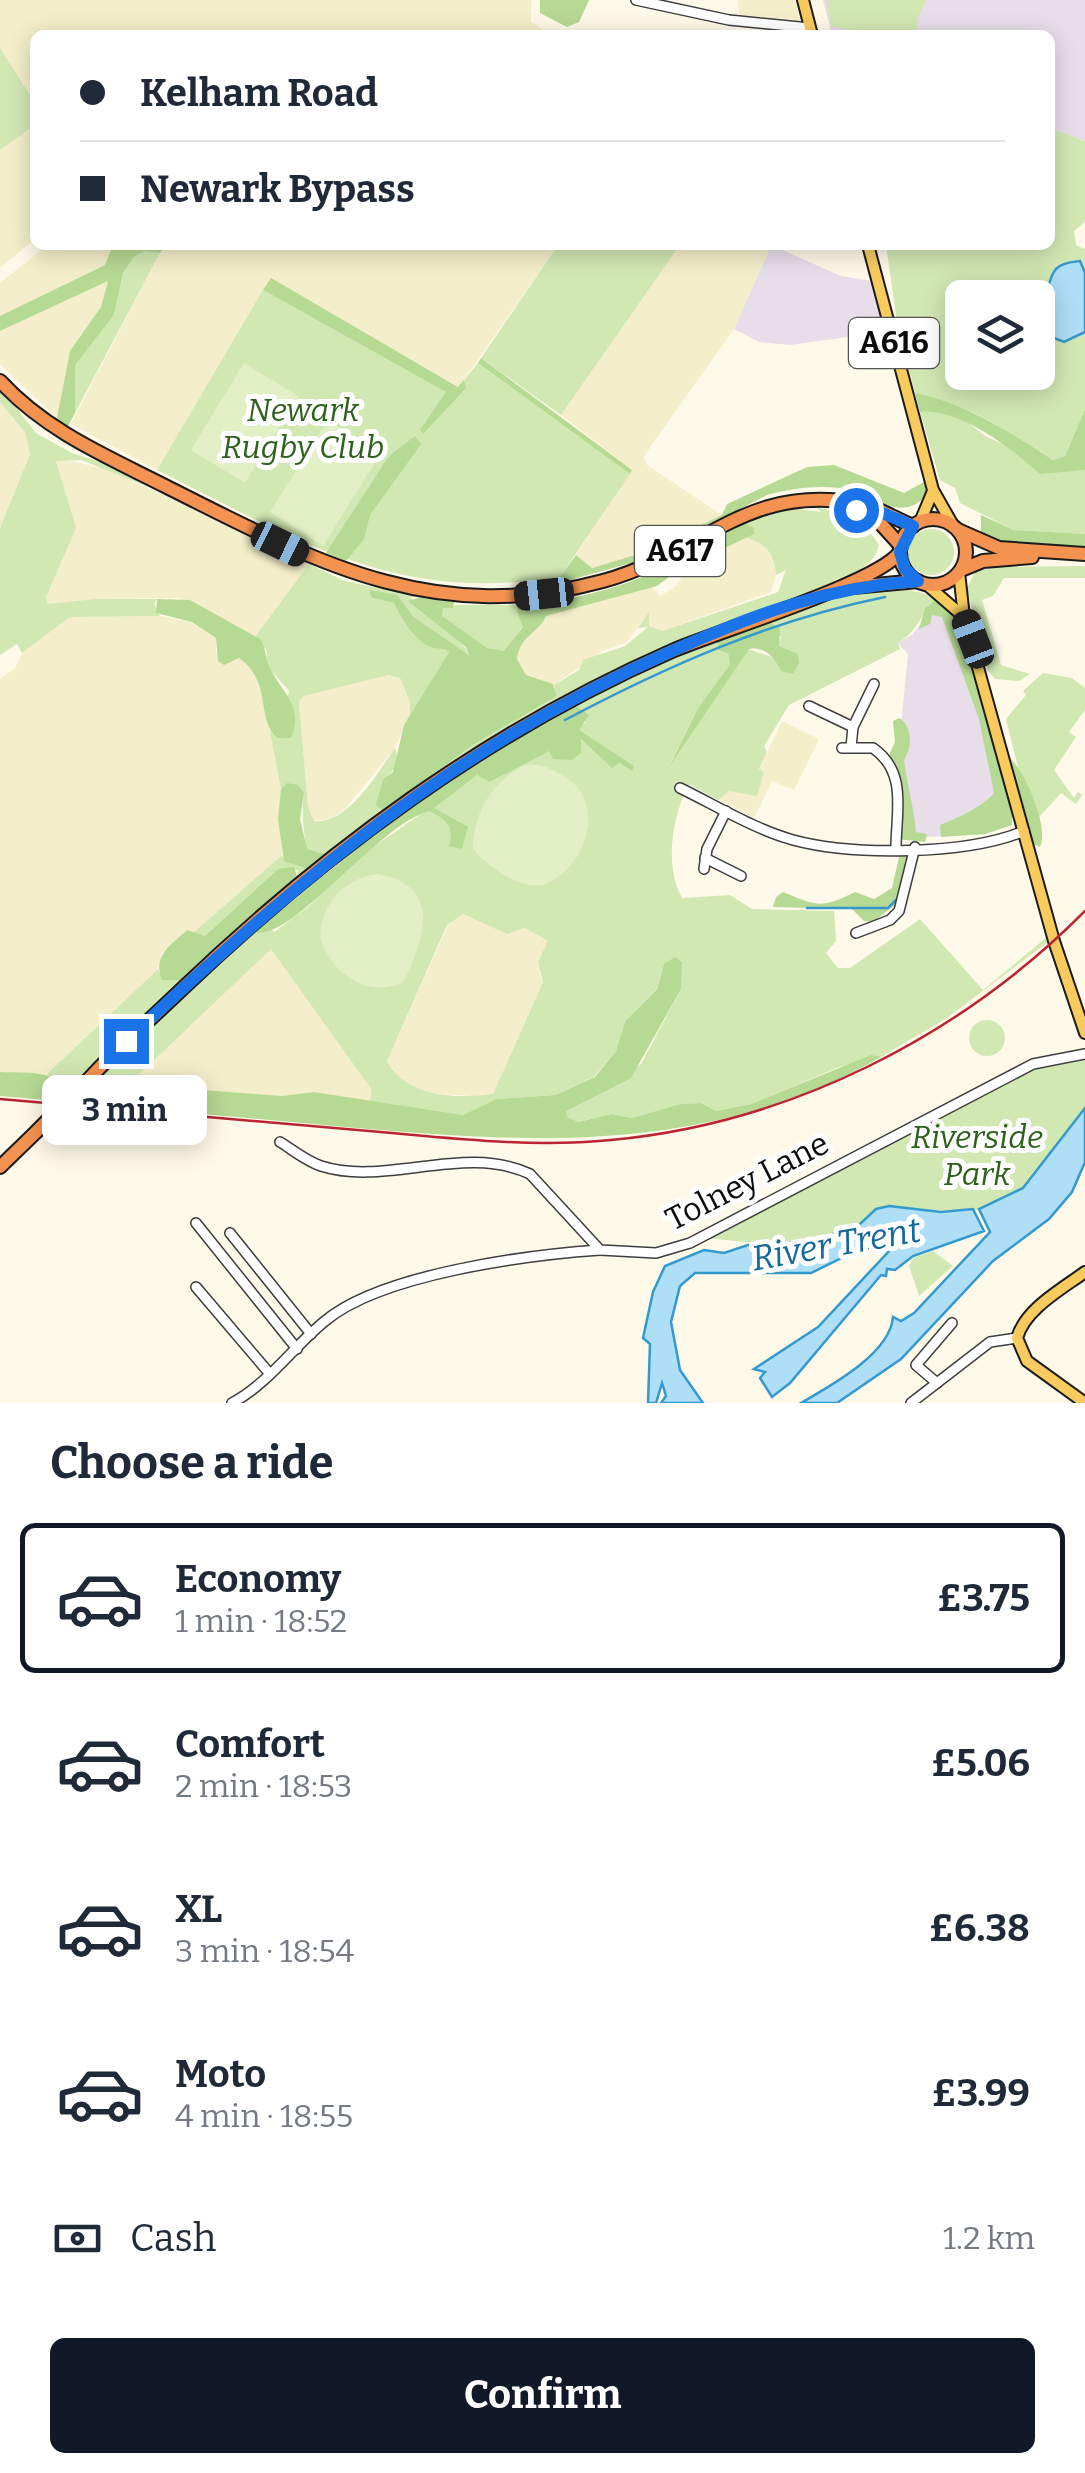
<!DOCTYPE html>
<html lang="en">
<head>
<meta charset="utf-8">
<style>
  :root { --surface:#fff; --page:#f6f6f7; --text:#1f2937; --muted:#747a83; --line:#e0e1e3; --accent:#111827 }
  body { margin:0; font-family:Bitter,serif; background:var(--page); color:var(--text); height:100vh; display:flex; flex-direction:column; font-size:38px; white-space:nowrap }
  * { box-sizing:border-box; margin:0 }
  p { font-size:32px; color:var(--muted) }
  .icon { flex:none; width:55px; height:55px; fill:none; stroke:currentColor; stroke-width:2; stroke-linecap:round; stroke-linejoin:round }
  .map { position:relative; height:1403px; overflow:hidden }
  .side { display:flex; flex-direction:column; background:var(--surface); flex:1 }
  .side>* { flex:none }
  .top-card { position:absolute; left:30px; top:30px; width:1025px; height:220px; border-radius:15px; box-shadow:0 5px 25px #0003; display:grid; align-content:center; height:220px; padding:0 50px; background:var(--surface) }
  .fabs { position:absolute; left:945px; top:280px; display:grid; gap:20px }
  .fabs a { display:grid; place-items:center; width:110px; height:110px; border-radius:15px; background:var(--surface); box-shadow:0 5px 25px #0003; font-size:50px }
  .end { position:absolute; width:45px; height:45px; margin:-22px; border:12px solid #1a73e8; background:#fff; box-shadow:0 0 0 5px #fff }
  .from { border-radius:50% }
  .bubble { position:absolute; height:70px; border-radius:15px; background:var(--surface); box-shadow:0 5px 25px #0003; font-size:32px; font-weight:700; line-height:70px; text-align:center }
  .car { position:absolute; width:30px; height:60px; margin:-30px -15px; border-radius:12px; box-shadow:0 0 8px 2px #0007; background:linear-gradient(#222 24%,#8ab4d8 0 40%,#222 0 76%,#8ab4d8 0 86%,#222 0) }
  .top-card b { display:flex; align-items:center; gap:35px; height:95px; font-size:38px }
  .top-card b+b { border-top:2px solid var(--line) }
  .top-card i { width:25px; height:25px; background:var(--text) }
  ul { padding:0; list-style:none }
  li { display:flex; align-items:center; gap:30px; height:150px; margin:0 20px 15px; padding:0 30px; border:5px solid transparent; border-radius:15px }
  li div { flex:1 }
  li b { display:block; font-size:38px }
  li em { font-style:normal; font-weight:700 }
  li.active { border-color:var(--accent) }
  li>.icon { width:90px; height:90px; stroke-width:1.5 }
  h2 { padding:0 50px; font-size:45px; line-height:120px }
  .pay { display:flex; align-items:center; gap:25px; height:110px; padding:0 50px; font-size:38px }
  .pay p { margin-inline-start:auto }
  .action { display:flex; gap:20px; margin-top:auto; padding:20px 50px }
  .action a { flex:1; height:115px; border-radius:15px; background:var(--accent); color:#fff; font-size:40px; font-weight:700; line-height:115px; text-align:center }
  .map>svg:first-child { display:block }
  .industrial { fill:#e8deea }
  .farmland { fill:#f4eeca }
  .green { fill:#d2e8b3; fill-rule:evenodd }
  .forest { fill:#b6d993 }
  .pitch { fill:#e3efc5 }
  .water { fill:#aedff6; stroke:#3599cd; stroke-width:2.5 }
  .lines { fill:none; stroke-linecap:round; stroke-linejoin:round }
  .stream { stroke:#3599cd; stroke-width:2.5 }
  .minor-casing { stroke:#3e3e3e; stroke-width:12 }
  .major-casing { stroke:#1c1c1c; stroke-width:14 }
  .highway-casing { stroke:#1c1c1c; stroke-width:16 }
  .minor { stroke:#fff; stroke-width:9 }
  .major { stroke:#f9cb5f; stroke-width:10 }
  .highway { stroke:#f49351; stroke-width:12 }
  .rail { stroke:#ba2433; stroke-width:2.5 }
  .highway-bridge-casing { stroke:#1c1c1c; stroke-width:16; stroke-linecap:butt }
  .highway-bridge { stroke:#f49351; stroke-width:12 }
  .route { stroke:#1a73e8; stroke-width:12 }
  .labels { text-anchor:middle; stroke-width:10; stroke-linejoin:round; paint-order:stroke }
  .shield { fill:#fff; stroke:#545454; stroke-width:2.5 }
  .shield-label { font-size:30px; font-weight:bold; fill:#0b0b0b }
  .park-label { font-size:32px; font-style:italic; fill:#2e611c; stroke:#fff }
  .street-label { font-size:32px; fill:#0b0b0b; stroke:#fff }
  .water-label { font-size:35px; font-style:italic; fill:#15689b; stroke:#fff }
</style>
</head>
<body>
<div class="map">
<svg width="1085" height="1403" viewBox="0 0 1085 1403">
  <rect width="100%" height="100%" fill="#fff9e9"/>
  <!-- industrial -->
  <g class="industrial">
    <polygon points="823,0 1085,0 1085,141 1050,128 1050,35 832,35"/>
    <polygon points="771,245 841,276 872,281 884,332 790,345 759,342 734,329"/>
    <polygon points="940,597 1012,812 1012,825 985,834 904,838 901,725 908,654 898,643 913,634"/>
  </g>
  <!-- farmland -->
  <g class="farmland">
    <polygon points="0,0 531,0 531,22 552,35 35,35 35,103 0,48"/>
    <polygon points="738,0 795,0 800,20 739,15"/>
    <polygon points="35,125 35,239 0,268 0,150"/>
    <polygon points="48,245 113,245 105,265 0,316 0,283"/>
    <polygon points="168,245 558,245 459,387 271,279 157,470 71,424 160,253"/>
    <polygon points="680,245 771,245 734,329 644,456 647,465 722,515 645,552 592,568 576,555 632,470 561,415"/>
    <polygon points="108,281 101,307 70,351 57,418 0,364 0,331"/>
    <polygon points="0,402 25,432 30,454 0,528"/>
    <polygon points="62,459 110,470 309,564 254,638 180,598 95,599 48,605 46,597 75,528 56,461"/>
    <polygon points="742,537 765,544 772,552 776,575 771,592 662,631 649,626 648,614 626,643 604,650 554,685 526,675 517,659 519,647 546,616 644,588 652,587 660,596 675,587 687,569"/>
    <polygon points="160,616 192,622 216,638 216,652 224,665 239,658 252,667 263,687 281,789 282,855 193,933 187,930 162,953 158,969 47,1074 0,1072 0,679 15,668 22,653 70,617"/>
    <polygon points="389,675 400,678 410,702 410,716 395,748 345,809 330,819 314,821 308,807 299,701 304,696"/>
    <polygon points="782,721 819,739 794,790 772,781 754,818 713,797 756,776"/>
    <polygon points="463,913 511,933 525,928 548,941 539,973 543,982 493,1094 479,1096 437,1094 404,1084 387,1061 448,925"/>
    <polygon points="271,948 373,1090 370,1101 314,1092 282,1096 177,1088 88,1091 95,1085 134,1079"/>
  </g>
  <!-- green -->
  <g class="green">
    <polygon points="826,0 926,0 917,20 917,35 876,35 831,26"/>
    <polygon points="0,48 35,103 35,125 0,150"/>
    <path d="M1050,128L1085,141V222L1074,231L1076,245L1085,249V409L1065,456L1053,460C1018,435 958,400 915,393L898,328L886,245H1050ZM962,298H1038V372H962Z"/>
    <polygon points="558,245 680,245 561,415 481,358"/>
    <polygon points="144,251 160,253 75,413 74,365 114,315 123,275 133,258"/>
    <path d="M263,290L452,395L478,363L630,474L560,577C396,604 298,540 157,470Z"/>
    <polygon points="0,387 36,433 72,453 107,464 176,498 81,460 56,461 76,528 46,597 48,604 95,599 157,599 154,604 160,616 70,617 22,653 17,644 0,655 0,528 30,454 25,432 0,402"/>
    <polygon points="932,411 961,417 985,436 1019,451 1029,463 1061,471 1085,470 1085,534 1014,530 960,503 955,488 940,480 920,412"/>
    <path d="M783,507L821,512L816,507C843,513 864,520 879,545C874,566 853,574 834,580L846,592L895,587L940,597C920,611 920,630 898,643L900,649L789,705L764,746L767,752L759,769L764,772L757,796L729,791L718,800L689,784C672,817 664,865 682,898L730,895L752,909L834,911L836,941L826,953L838,968H850L920,919L983,990L1047,937L1049,941L947,1018L881,1057L839,1067L751,1104L716,1111L701,1103L680,1104L632,1118L612,1114L577,1122L567,1117L566,1111L641,1064L681,989L664,964L657,988L625,1021L616,1051L594,1077L555,1095L496,1099L463,1115L370,1101L372,1090L271,949L134,1079L95,1085L76,1103L58,1101L67,1091L47,1074L158,969L163,979L184,980L297,876L298,870L278,869L205,936L193,933L282,855L285,861L307,869C307,842 300,820 304,793L288,783L281,789L270,731L277,738L289,691L268,667L266,649L254,638L309,564L345,581L421,597H410C425,615 463,636 469,655L414,617L397,595L372,598L394,603C400,617 408,629 418,638C427,646 441,643 449,652L410,716V702L400,678L389,675L304,696L299,701L308,807L314,821C348,825 378,772 395,748C400,762 395,771 383,779L428,780L473,745L557,696L554,685L579,670L583,660L625,646L648,627L638,628L649,612V626L662,631L778,592L786,570L776,575C774,551 765,542 742,537L753,534L737,525ZM781,636L778,646L797,654L781,671L775,658L748,649L669,766L698,708L730,664L728,653ZM586,721L578,730L632,771L573,735L491,782L477,775L366,852L308,907L274,932L266,921C344,855 426,781 518,738C538,728 564,726 586,721ZM463,914L507,934L525,928L548,941L538,962L543,982L493,1094C455,1099 406,1097 387,1061L447,925Z"/>
    <circle cx="931" cy="552" r="23"/>
    <polygon points="1085,566 1085,578 1004,578 993,596 982,600 1001,665 1030,674 1019,681 995,679 988,671 967,588 975,572 994,567"/>
    <path d="M455,605H520L523,626L505,651C480,651 459,631 441,616L443,608Z"/>
    <polygon points="1043,673 1072,678 1085,688 1085,710 1069,732 1076,737 1054,770 1074,798 1078,792 1082,795 1076,804 1061,793 1032,825 1006,719 1026,695 1023,691"/>
    <circle cx="987" cy="1038" r="18"/>
    <path d="M1085,1060V1108L1023,1188L975,1211L877,1209C841,1255 756,1243 705,1238L1032,1070Z"/>
    <polygon points="933,1251 953,1266 919,1296 909,1266 913,1258"/>
  </g>
  <!-- forest -->
  <g class="forest">
    <polygon points="540,0 589,0 579,22 567,27 540,13"/>
    <polygon points="113,245 165,248 160,253 144,251 133,258 123,274 114,315 75,365 75,413 67,428 57,418 70,351 101,307 108,281 0,331 0,316 105,265"/>
    <polygon points="271,278 458,387 464,380 466,388 423,434 420,430 446,392 263,290"/>
    <polygon points="481,358 632,470 630,474 478,363"/>
    <path d="M915,393C958,400 1017,435 1053,460L1065,456L1085,409V470L1040,474C1011,448 960,408 920,412Z"/>
    <polygon points="415,436 421,444 370,515 364,539 346,561 326,553 389,456"/>
    <path d="M834,465L904,493L924,482L927,494C901,526 873,493 839,488C816,485 789,489 767,495L642,560L566,581L560,577L576,555L592,568L645,552L722,515L727,504L807,467Z"/>
    <polygon points="981,515 1014,530 1085,534 1085,546 1006,545 981,534"/>
    <path d="M746,524L754,528V534L677,571L657,586L546,616C539,633 520,635 517,659L526,675L553,684L557,696L473,745L395,803L382,810L376,805L383,779L393,772L404,725L449,652C445,648 440,649 434,648C417,644 400,618 394,603L372,598L369,590L397,595L414,617L469,655L466,647L408,601L421,597L454,602L453,608H443L442,616L487,648L504,651L523,627L517,611L520,602C534,599 546,602 559,600C626,590 681,562 737,525Z"/>
    <path d="M940,597C978,635 998,757 1012,812V825L985,834L941,837L940,825C956,819 984,806 994,793L979,719L942,617L932,615L930,624L919,629L925,608Z"/>
    <path d="M157,599L190,600L260,639C267,650 265,660 271,670C284,695 304,707 291,738H277C255,717 273,682 239,658L224,665L218,661L216,638L192,622L156,613Z"/>
    <path d="M767,621L780,628L779,646L798,654L799,663L793,674L781,671C775,658 765,646 749,649L669,767L698,708L730,664L728,653L718,650L717,640Z"/>
    <path d="M573,704L589,715L579,730L634,766L632,771L619,763L612,768L581,739V753L572,760L553,759L549,751L490,782L477,775L434,808L468,827L462,849L449,846C454,826 448,821 430,811C381,821 291,944 254,932L407,808Z"/>
    <path d="M899,718C913,726 912,748 904,760C907,784 914,808 916,832L927,834L925,842L897,839C903,800 904,793 889,755L895,742L893,721Z"/>
    <path d="M1011,759C1026,774 1049,827 1040,847L1030,843Z"/>
    <polygon points="287,783 298,785 304,793 300,819 307,849 324,854 307,869 284,861 278,819 281,789"/>
    <path d="M905,854H911L896,904L873,922L864,921L852,909L773,907L776,897L783,892C817,906 821,909 855,892L874,899L892,888L899,857Z"/>
    <path d="M294,867L297,876L184,980H162C152,956 171,945 187,930L205,936L278,869Z"/>
    <path d="M675,957L682,962L681,989L631,1078L566,1111L567,1117L578,1122L612,1114L632,1118L680,1104L701,1103L716,1111L751,1104L871,1055L881,1057C705,1157 527,1143 334,1126C248,1118 162,1110 76,1103L88,1091L177,1088L282,1096L314,1092L463,1115L496,1099L555,1095L595,1077L616,1051L625,1021L657,989L664,964Z"/>
    <path d="M0,1072C22,1073 57,1069 67,1091L58,1101L0,1096Z"/>
  </g>
  <!-- pitch -->
  <g class="pitch">
    <polygon points="244,363 298,396 245,483 191,450"/>
    <polygon points="328,420 381,453 323,546 270,512"/>
    <path d="M525,765C539,763 550,768 562,775C607,799 589,864 548,883C526,894 486,866 473,849C473,813 493,780 525,765Z"/>
    <path d="M377,874C440,885 426,933 406,977L402,983C365,998 332,973 320,938C321,904 343,879 377,874Z"/>
  </g>
  <!-- water -->
  <g class="water">
    <path d="M1080,261L1085,273V332L1064,342L1046,335C1042,321 1046,281 1056,269C1062,263 1072,262 1080,261Z"/>
    <path d="M1085,1108V1162L1072,1192L1049,1219L993,1261L901,1359L837,1403H801C830,1386 890,1354 893,1317L901,1321L914,1313L990,1232L979,1209L1023,1188Z"/>
    <polygon points="889,1206 941,1212 973,1209 984,1231 913,1256 895,1270 887,1269 886,1276 881,1275 790,1383 772,1397 760,1378 765,1372 754,1369 818,1327 890,1250 889,1244 858,1250 811,1273 695,1273 680,1286 671,1322 680,1370 703,1403 661,1403 666,1396 662,1383 656,1403 648,1403 650,1344 643,1338 653,1292 665,1266 704,1250 724,1253 748,1245 813,1241 859,1225 876,1209"/>
  </g>
  <g class="lines">
    <!-- stream -->
    <g class="stream">
      <path d="M565,720C667,666 771,620 885,597"/>
      <polyline points="807,908 888,908 896,900"/>
    </g>
    <!-- minor casing -->
    <g class="minor-casing">
      <g id="minor">
        <polyline points="636,0 729,20 810,28"/>
        <polyline points="809,706 853,727"/>
        <polyline points="851,747 853,727 874,684"/>
        <path d="M842,748H873C908,772 896,813 896,847"/>
        <path d="M680,788C717,806 754,829 793,840C853,856 967,855 1024,831"/>
        <polyline points="705,858 741,876"/>
        <polyline points="704,869 707,849 726,811"/>
        <polyline points="856,933 890,920 899,911 915,847"/>
        <path d="M280,1142C293,1150 306,1161 321,1166C386,1187 465,1143 530,1174L600,1250L656,1253L690,1243L1033,1064L1085,1054"/>
        <polyline points="196,1223 297,1349"/>
        <polyline points="230,1233 311,1334"/>
        <polyline points="196,1287 270,1374"/>
        <polyline points="937,1383 916,1365 952,1323"/>
        <path d="M232,1403C269,1383 293,1347 325,1321C381,1274 527,1255 600,1250"/>
        <polyline points="911,1403 990,1342 1017,1338"/>
      </g>
    </g>
    <!-- major casing -->
    <g class="major-casing">
      <g id="major">
        <polyline points="803,0 812,35"/>
        <polyline points="868,245 933,490 954,527"/>
        <polyline points="920,522 933,491"/>
        <polyline points="959,572 964,617 1054,941 1085,1033"/>
        <polyline points="926,584 964,617"/>
        <path d="M1085,1272C1062,1289 1025,1309 1017,1338L1027,1361L1085,1403"/>
      </g>
    </g>
    <!-- highway casing -->
    <g class="highway-casing">
      <g id="highway">
        <path d="M0,381C46,431 106,456 165,486C314,561 432,627 603,581C705,553 743,484 857,503C876,506 895,519 913,526"/>
        <polyline points="862,512 881,524 901,546"/>
        <circle cx="933" cy="552" r="33"/>
        <polyline points="958,530 999,548 1085,554"/>
        <polyline points="961,570 983,561 1032,557"/>
        <polyline points="853,587 918,581"/>
        <path d="M88,1080C117,1048 150,1020 181,990C327,850 487,732 672,651C718,631 878,583 900,552"/>
        <polyline points="0,1167 36,1132"/>
      </g>
    </g>
    <!-- minor -->
    <use href="#minor" class="minor"/>
    <!-- major -->
    <use href="#major" class="major"/>
    <!-- highway -->
    <use href="#highway" class="highway"/>
    <!-- rail -->
    <path class="rail" d="M0,1099C123,1109 246,1121 369,1131C449,1138 530,1148 611,1140C788,1124 960,1037 1085,911"/>
    <!-- highway-bridge casing -->
    <g class="highway-bridge-casing">
      <polyline id="highway-bridge" points="36,1132 88,1080"/>
    </g>
    <!-- highway-bridge -->
    <use href="#highway-bridge" class="highway-bridge"/>
  </g>
  <g class="lines">
    <!-- route -->
    <path class="route" d="M126,1041C301,878 450,749 672,651C755,614 827,587 918,581L905,569L900,552L913,526L859,503L846,502L856,510"/>
  </g>
  <g class="labels">
    <!-- shield labels -->
    <g class="shield">
      <rect x="849" y="318" width="90" height="50" rx="8"/>
      <rect x="635" y="526" width="90" height="50" rx="8"/>
    </g>
    <g class="shield-label">
      <text x="894" y="353">A616</text>
      <text x="680" y="561">A617</text>
    </g>
    <!-- park labels -->
    <g class="park-label">
      <text x="303" y="421">Newark<tspan x="303" dy="37">Rugby Club</tspan></text>
      <text x="977" y="1148">Riverside<tspan x="977" dy="37">Park</tspan></text>
    </g>
    <!-- street labels -->
    <g class="street-label">
      <text transform="translate(747 1181) rotate(-27)" y="11">Tolney Lane</text>
    </g>
    <!-- water labels -->
    <g class="water-label">
      <text transform="translate(836 1244) rotate(-10)" y="12">River Trent</text>
    </g>
  </g>
</svg>
<div class="fabs">
<a><svg class="icon" aria-label="layers" viewBox="0 0 24 24"><path d="M12 4l9 5-9 5-9-5zM3 14l9 5 9-5"/></svg></a>
</div>
<i class="end from" style="left:856px;top:510px"></i>
<i class="end" style="left:126px;top:1041px"></i>
<div class="bubble" style="left:42px;top:1075px;width:165px">3 min</div>
<i class="car" style="left:280px;top:544px;rotate:116deg"></i>
<i class="car" style="left:544px;top:594px;rotate:264deg"></i>
<i class="car" style="left:973px;top:639px;rotate:339deg"></i>
<div class="top-card">
<b><i class="from"></i>Kelham Road</b>
<b><i></i>Newark Bypass</b>
</div>
</div>
<section class="side">
<h2>Choose a ride</h2>
<ul>
<li class="active"><svg class="icon" aria-label="car" viewBox="0 0 24 24"><path d="M5 17H2v-5l4-1 3-4h7l3 4 3 1v5h-3M9 17h6M6 11h13"/><circle cx="7" cy="17" r="2"/><circle cx="17" cy="17" r="2"/></svg><div><b>Economy</b><p>1 min · 18:52</p></div><em>£3.75</em></li>
<li><svg class="icon" aria-label="car" viewBox="0 0 24 24"><path d="M5 17H2v-5l4-1 3-4h7l3 4 3 1v5h-3M9 17h6M6 11h13"/><circle cx="7" cy="17" r="2"/><circle cx="17" cy="17" r="2"/></svg><div><b>Comfort</b><p>2 min · 18:53</p></div><em>£5.06</em></li>
<li><svg class="icon" aria-label="car" viewBox="0 0 24 24"><path d="M5 17H2v-5l4-1 3-4h7l3 4 3 1v5h-3M9 17h6M6 11h13"/><circle cx="7" cy="17" r="2"/><circle cx="17" cy="17" r="2"/></svg><div><b>XL</b><p>3 min · 18:54</p></div><em>£6.38</em></li>
<li><svg class="icon" aria-label="car" viewBox="0 0 24 24"><path d="M5 17H2v-5l4-1 3-4h7l3 4 3 1v5h-3M9 17h6M6 11h13"/><circle cx="7" cy="17" r="2"/><circle cx="17" cy="17" r="2"/></svg><div><b>Moto</b><p>4 min · 18:55</p></div><em>£3.99</em></li>
</ul>
<div class="pay"><svg class="icon" aria-label="cash" viewBox="0 0 24 24"><path d="M3 7h18v10H3z"/><circle cx="12" cy="12" r="2"/></svg>Cash<p>1.2 km</p></div>
<div class="action"><a>Confirm</a></div>
</section>
</body>
</html>
